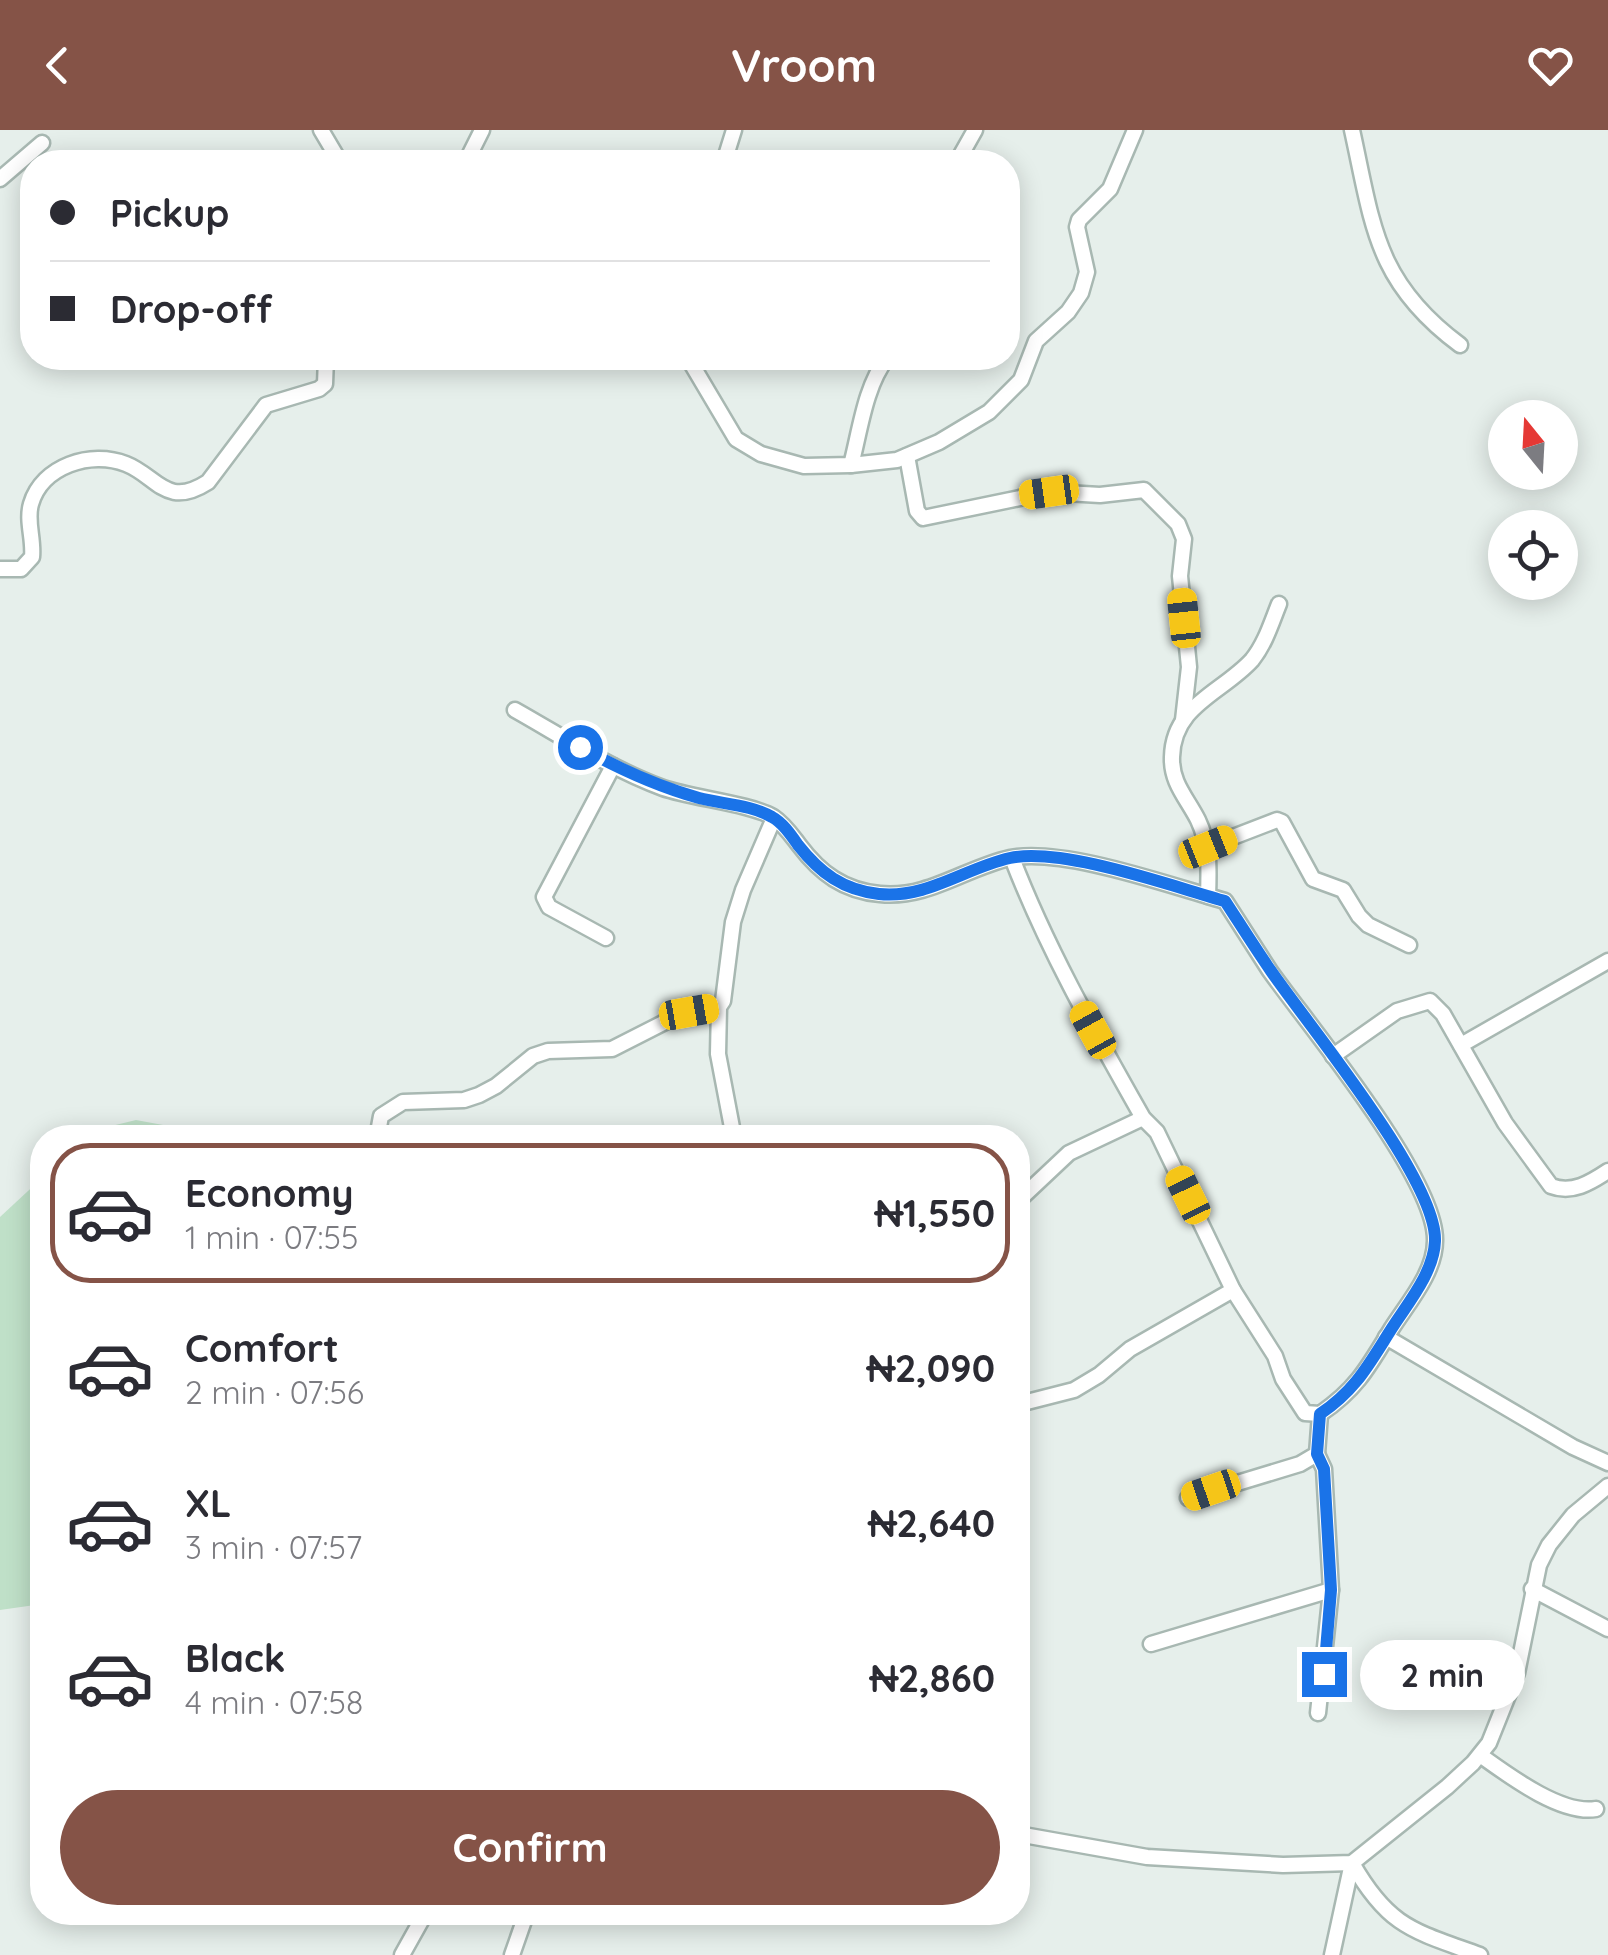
<!DOCTYPE html>
<html lang="en">
<head>
<meta charset="utf-8">
<style>
  :root { --surface:#fff; --page:#f2f2f3; --text:#2b2b33; --muted:#7c7c81; --line:#e1e1e2; --accent:#855347 }
  body { margin:0; font-family:Quicksand,sans-serif; background:var(--page); color:var(--text); height:100vh; display:flex; flex-direction:column; font-size:38px; white-space:nowrap }
  * { box-sizing:border-box; margin:0 }
  p { font-size:32px; color:var(--muted) }
  .icon { flex:none; width:55px; height:55px; fill:none; stroke:currentColor; stroke-width:2; stroke-linecap:round; stroke-linejoin:round }
  .map { position:relative; flex:1; overflow:hidden }
  .panel { position:absolute; left:30px; top:995px; width:1000px; height:800px; display:flex; flex-direction:column; background:var(--surface); border-radius:40px; box-shadow:0 5px 25px #0003 }
  .panel>* { flex:none }
  .guide { position:absolute; left:20px; top:20px; width:1000px; height:220px; border-radius:40px; box-shadow:0 5px 25px #0003; display:grid; align-content:center; height:220px; padding:0 30px; background:var(--surface) }
  .needle { width:65px; rotate:342deg }
  .buttons { position:absolute; left:1488px; top:270px; display:grid; gap:20px }
  .buttons a { display:grid; place-items:center; width:90px; height:90px; border-radius:50%; background:var(--surface); box-shadow:0 5px 25px #0003; font-size:50px }
  .end { position:absolute; width:45px; height:45px; margin:-22px; border:12px solid #1a73e8; background:#fff; box-shadow:0 0 0 5px #fff }
  .from { border-radius:50% }
  .bubble { position:absolute; height:70px; border-radius:35px; background:var(--surface); box-shadow:0 5px 25px #0003; font-size:32px; font-weight:700; line-height:70px; text-align:center }
  .car { position:absolute; width:30px; height:60px; margin:-30px -15px; border-radius:12px; box-shadow:0 0 8px 2px #0007; background:linear-gradient(#f5c518 24%,#345 0 40%,#f5c518 0 76%,#345 0 86%,#f5c518 0) }
  .guide b { display:flex; align-items:center; gap:35px; height:95px; font-size:38px }
  .guide b+b { border-top:2px solid var(--line) }
  .guide i { width:25px; height:25px; background:var(--text) }
  ul { padding:18px 0 0; list-style:none }
  li { display:flex; align-items:center; gap:30px; height:140px; margin:0 20px 15px; padding:0 10px; border:5px solid transparent; border-radius:40px }
  li div { flex:1 }
  li b { display:block; font-size:38px }
  li em { font-style:normal; font-weight:700 }
  li.on { border-color:var(--accent) }
  li>.icon { width:90px; height:90px; stroke-width:1.5 }
  .primary-button { display:flex; gap:20px; margin-top:auto; padding:20px 30px }
  .primary-button a { flex:1; height:115px; border-radius:60px; background:var(--accent); color:#fff; font-size:40px; font-weight:700; line-height:115px; text-align:center }
  header { display:flex; justify-content:space-between; align-items:center; height:130px; padding:0 30px; background:var(--accent); color:#fff; font-size:45px; font-weight:700 }
  .map>svg:first-child { display:block }
  .green { fill:#bfe0c8 }
  .lines { fill:none; stroke-linecap:round; stroke-linejoin:round }
  .minor-casing { stroke:#a8b8b2; stroke-width:19 }
  .minor { stroke:#fff; stroke-width:14 }
  .route { stroke:#1a73e8; stroke-width:12 }
</style>
</head>
<body>
<header><svg class="icon" aria-label="back" viewBox="0 0 24 24"><path d="M15 5l-7 7 7 7"/></svg>Vroom<svg class="icon" aria-label="heart" viewBox="0 0 24 24"><path d="M12 20l-8-8c-3-5 5-10 8-4 3-6 11-1 8 4z"/></svg></header>
<div class="map">
<svg width="1608" height="1825" viewBox="0 0 1608 1825">
  <rect width="100%" height="100%" fill="#e6efeb"/>
  <!-- green -->
  <g class="green">
    <polygon points="136,990 228,1007 86,1007 95,1000"/>
    <polygon points="42,1048 42,1474 0,1480 0,1087"/>
  </g>
  <g class="lines">
    <!-- minor casing -->
    <g class="minor-casing">
      <g id="minor">
        <polyline points="321,0 340,32"/>
        <path d="M1352,0C1373,95 1375,152 1460,215"/>
        <polyline points="466,32 482,0"/>
        <polyline points="724,32 734,0"/>
        <polyline points="957,32 975,0"/>
        <polyline points="0,49 42,13"/>
        <polyline points="688,228 736,309 761,324 804,336 851,335 897,330 939,312 989,282 1021,250 1036,211 1068,182 1081,163 1087,142 1077,97 1079,90 1110,59 1135,0"/>
        <polyline points="907,326 917,381 923,388 1049,362 1100,365 1144,360 1178,394 1184,409 1180,446 1189,537 1183,590"/>
        <path d="M851,335C860,301 865,256 887,228"/>
        <path d="M0,439H21L32,427C34,409 26,391 31,374C42,336 91,320 126,334C157,346 166,379 208,352L266,275L319,259L325,254L326,228"/>
        <path d="M515,580C563,607 611,639 663,658C692,668 751,674 773,687C784,694 792,706 799,715C820,743 844,761 880,764C928,769 965,738 1010,728C1063,717 1171,756 1225,771C1240,794 1255,818 1270,841C1309,896 1437,1049 1435,1111C1435,1142 1408,1173 1392,1198C1369,1236 1357,1259 1320,1284L1305,1283L1283,1249L1275,1226L1233,1160L1157,1002L1143,988C1095,903 1047,819 1012,728"/>
        <polyline points="1207,717 1277,690 1282,692 1313,749 1343,760 1359,786 1368,795 1409,815"/>
        <path d="M1208,766C1209,740 1210,715 1198,690C1187,668 1171,653 1172,627C1173,575 1222,563 1252,530C1265,514 1271,494 1279,474"/>
        <polyline points="606,808 549,777 544,767 613,636"/>
        <polyline points="1461,915 1608,831"/>
        <path d="M1333,926L1397,881L1430,871L1443,884L1505,993L1551,1056C1572,1064 1590,1053 1608,1041"/>
        <polyline points="383,1008 379,997 381,986 403,972 464,970 479,965 496,956 533,926 548,921 612,919 669,890 719,877"/>
        <polyline points="734,1008 718,924 719,877 723,871 733,792 743,760 774,688"/>
        <polyline points="1018,1071 1069,1023 1143,988"/>
        <polyline points="1386,1207 1573,1317 1608,1333"/>
        <polyline points="1023,1273 1074,1260 1099,1245 1130,1219 1233,1160"/>
        <polyline points="1317,1324 1324,1339 1331,1460 1318,1583"/>
        <polyline points="1188,1368 1300,1334 1317,1324 1320,1284"/>
        <polyline points="1532,1459 1608,1499"/>
        <polyline points="1151,1514 1331,1460"/>
        <path d="M1480,1625C1508,1645 1561,1685 1596,1679"/>
        <polyline points="1018,1704 1147,1727 1283,1735 1352,1733 1447,1657 1473,1633 1489,1613 1517,1543 1539,1435 1549,1415 1573,1385 1608,1356"/>
        <path d="M1352,1733C1389,1798 1414,1801 1480,1825"/>
        <polyline points="402,1825 426,1782"/>
        <polyline points="512,1825 527,1782"/>
        <polyline points="1332,1825 1352,1733"/>
      </g>
    </g>
    <!-- minor -->
    <use href="#minor" class="minor"/>
  </g>
  <g class="lines">
    <!-- route -->
    <path class="route" d="M580,617C619,639 656,656 699,668C722,674 752,675 772,687C783,693 791,705 798,715C820,743 843,760 879,764C927,769 965,738 1010,728C1063,717 1171,756 1225,771C1240,794 1255,818 1271,841C1308,895 1437,1050 1435,1111C1434,1142 1408,1173 1392,1198C1369,1234 1356,1260 1320,1284L1317,1324L1324,1339L1331,1460L1324,1544"/>
  </g>
</svg>
<div class="buttons">
<a><svg class="needle" viewBox="-14 -14 28 28"><path d="M0-13l5 13h-10z" fill="#e53935"/><path d="M0 13l5-13h-10z" fill="#7c7c81"/></svg></a>
<a><svg class="icon" aria-label="locate" viewBox="0 0 24 24"><circle cx="12" cy="12" r="6"/><path d="M12 2v4M12 18v4M2 12h4M18 12h4"/></svg></a>
</div>
<i class="end from" style="left:580px;top:617px"></i>
<i class="end" style="left:1324px;top:1544px"></i>
<div class="bubble" style="left:1360px;top:1510px;width:165px">2 min</div>
<i class="car" style="left:1049px;top:362px;rotate:262deg"></i>
<i class="car" style="left:1184px;top:488px;rotate:354deg"></i>
<i class="car" style="left:1208px;top:717px;rotate:68deg"></i>
<i class="car" style="left:689px;top:882px;rotate:80deg"></i>
<i class="car" style="left:1093px;top:900px;rotate:331deg"></i>
<i class="car" style="left:1188px;top:1065px;rotate:334deg"></i>
<i class="car" style="left:1211px;top:1360px;rotate:251deg"></i>
<div class="guide">
<b><i class="from"></i>Pickup</b>
<b><i></i>Drop-off</b>
</div>
<section class="panel">
<ul>
<li class="on"><svg class="icon" aria-label="car" viewBox="0 0 24 24"><path d="M5 17H2v-5l4-1 3-4h7l3 4 3 1v5h-3M9 17h6M6 11h13"/><circle cx="7" cy="17" r="2"/><circle cx="17" cy="17" r="2"/></svg><div><b>Economy</b><p>1 min · 07:55</p></div><em>₦1,550</em></li>
<li><svg class="icon" aria-label="car" viewBox="0 0 24 24"><path d="M5 17H2v-5l4-1 3-4h7l3 4 3 1v5h-3M9 17h6M6 11h13"/><circle cx="7" cy="17" r="2"/><circle cx="17" cy="17" r="2"/></svg><div><b>Comfort</b><p>2 min · 07:56</p></div><em>₦2,090</em></li>
<li><svg class="icon" aria-label="car" viewBox="0 0 24 24"><path d="M5 17H2v-5l4-1 3-4h7l3 4 3 1v5h-3M9 17h6M6 11h13"/><circle cx="7" cy="17" r="2"/><circle cx="17" cy="17" r="2"/></svg><div><b>XL</b><p>3 min · 07:57</p></div><em>₦2,640</em></li>
<li><svg class="icon" aria-label="car" viewBox="0 0 24 24"><path d="M5 17H2v-5l4-1 3-4h7l3 4 3 1v5h-3M9 17h6M6 11h13"/><circle cx="7" cy="17" r="2"/><circle cx="17" cy="17" r="2"/></svg><div><b>Black</b><p>4 min · 07:58</p></div><em>₦2,860</em></li>
</ul>
<div class="primary-button"><a>Confirm</a></div>
</section>
</div>
</body>
</html>
